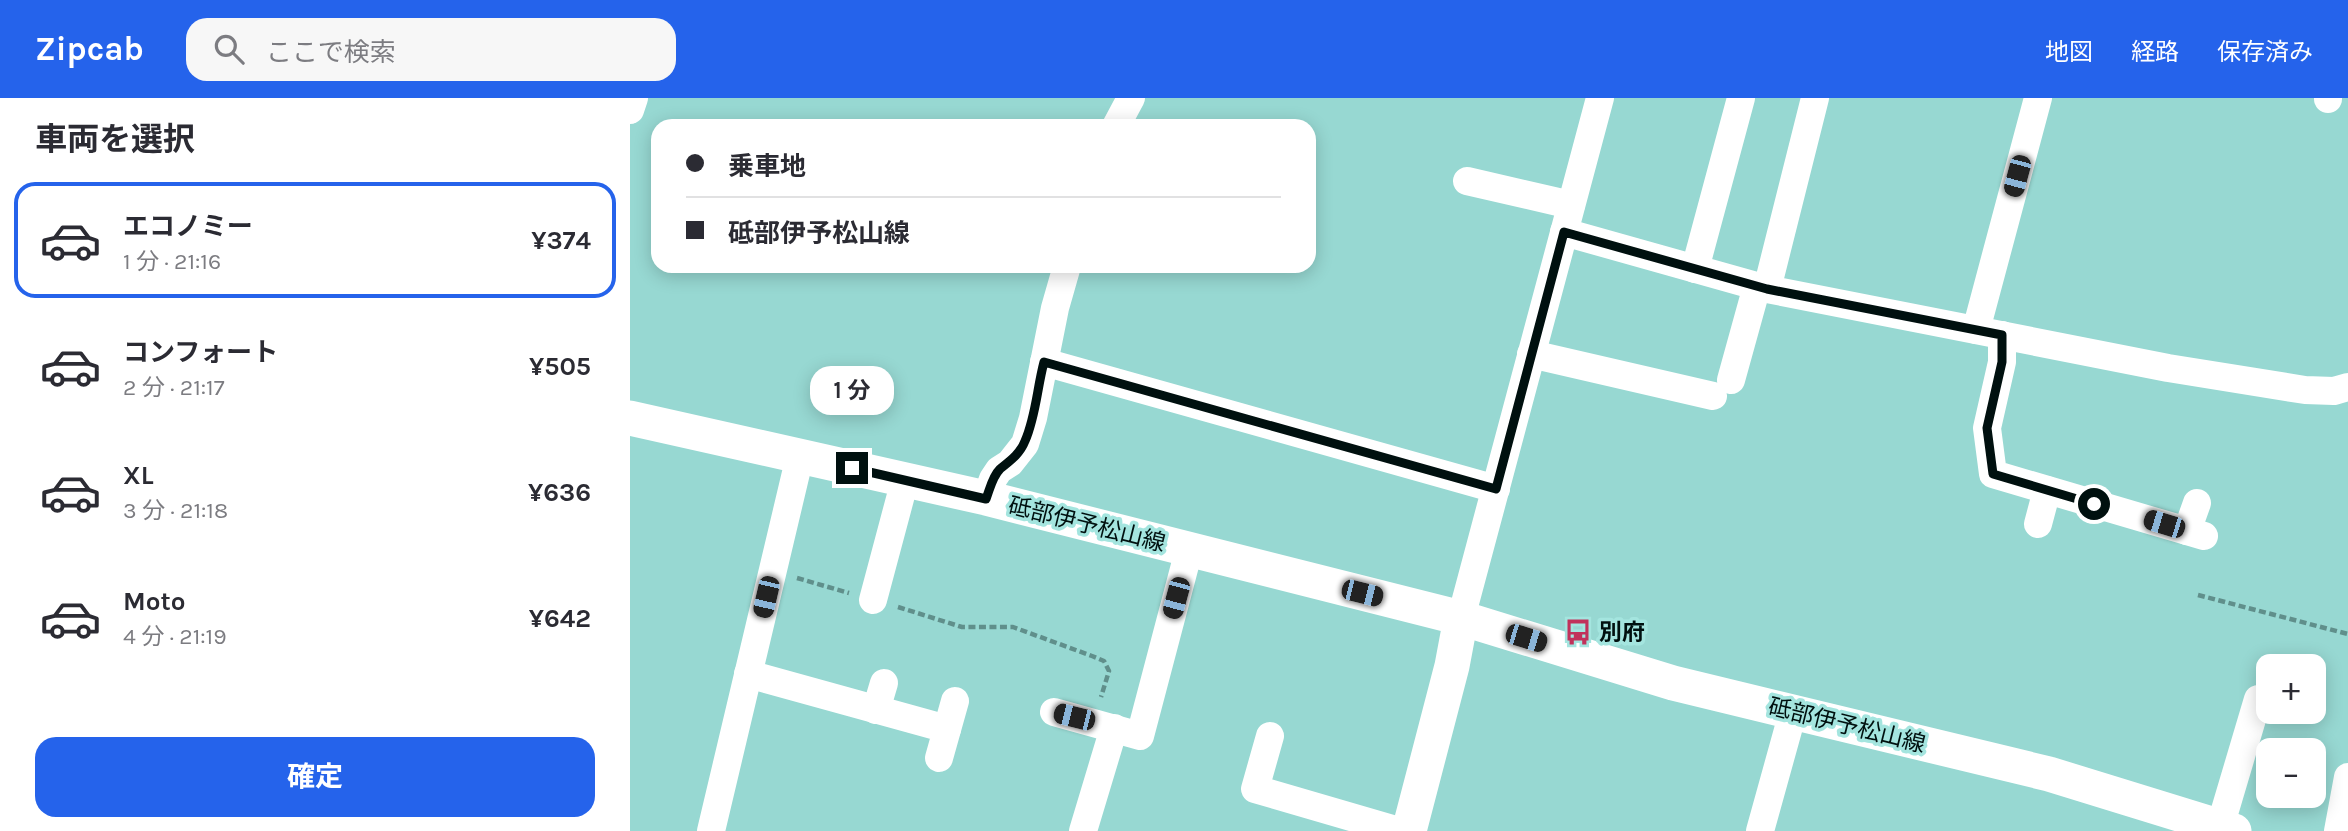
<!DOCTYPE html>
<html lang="ja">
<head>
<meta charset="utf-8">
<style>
  :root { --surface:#fff; --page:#f7f7f7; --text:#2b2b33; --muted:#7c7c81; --line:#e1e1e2; --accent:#2563eb }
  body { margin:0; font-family:Karla,"Noto Sans JP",sans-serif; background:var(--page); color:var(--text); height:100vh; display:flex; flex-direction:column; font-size:26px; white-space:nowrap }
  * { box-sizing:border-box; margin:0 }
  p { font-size:23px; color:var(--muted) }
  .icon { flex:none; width:38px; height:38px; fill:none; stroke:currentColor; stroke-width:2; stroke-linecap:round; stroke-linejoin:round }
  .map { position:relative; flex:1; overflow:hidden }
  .drawer { display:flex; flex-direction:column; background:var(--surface); width:630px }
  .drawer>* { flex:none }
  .hud { position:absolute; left:21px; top:21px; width:665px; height:154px; border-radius:21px; box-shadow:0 4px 18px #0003; display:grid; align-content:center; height:154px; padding:0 35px; background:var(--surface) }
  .controls { position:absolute; left:1626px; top:556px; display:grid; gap:14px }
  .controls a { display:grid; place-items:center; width:70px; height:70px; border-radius:14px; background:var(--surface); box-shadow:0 4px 18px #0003; font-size:35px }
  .end { position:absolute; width:32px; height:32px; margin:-16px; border:9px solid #00100f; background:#fff; box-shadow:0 0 0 4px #fff }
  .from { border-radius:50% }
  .bubble { position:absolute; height:49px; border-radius:21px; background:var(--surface); box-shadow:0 4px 18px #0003; font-size:23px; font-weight:700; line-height:49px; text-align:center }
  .car { position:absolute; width:21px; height:42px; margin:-21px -10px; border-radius:9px; box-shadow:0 0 5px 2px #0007; background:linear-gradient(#222 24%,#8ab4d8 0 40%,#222 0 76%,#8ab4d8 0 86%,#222 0) }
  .hud b { display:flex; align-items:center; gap:24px; height:66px; font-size:26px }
  .hud b+b { border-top:2px solid var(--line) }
  .hud i { width:18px; height:18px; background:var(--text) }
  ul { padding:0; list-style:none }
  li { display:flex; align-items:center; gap:21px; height:116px; margin:0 14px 10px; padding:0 21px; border:4px solid transparent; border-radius:21px }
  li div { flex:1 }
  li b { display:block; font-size:26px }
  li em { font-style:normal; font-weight:700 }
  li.selected { border-color:var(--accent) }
  li>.icon { width:63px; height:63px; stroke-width:1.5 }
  h2 { padding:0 35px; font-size:32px; line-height:84px }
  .cta { display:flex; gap:14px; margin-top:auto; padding:14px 35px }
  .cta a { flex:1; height:80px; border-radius:21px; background:var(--accent); color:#fff; font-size:28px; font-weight:700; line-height:80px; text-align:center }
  header { display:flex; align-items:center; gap:42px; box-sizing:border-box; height:98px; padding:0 35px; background:var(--accent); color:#fff }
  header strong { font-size:33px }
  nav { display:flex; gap:38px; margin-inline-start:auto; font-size:24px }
  .search { width:490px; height:63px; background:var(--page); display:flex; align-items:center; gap:18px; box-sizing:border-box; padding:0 24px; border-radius:21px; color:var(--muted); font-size:26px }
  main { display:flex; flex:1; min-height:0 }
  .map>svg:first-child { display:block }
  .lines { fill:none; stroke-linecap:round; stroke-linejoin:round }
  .path { stroke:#608f8b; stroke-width:4.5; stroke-dasharray:7 3.5; stroke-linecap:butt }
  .minor { stroke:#fff; stroke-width:28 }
  .major { stroke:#fff; stroke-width:35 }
  .route { stroke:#00100f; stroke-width:9 }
  .labels { text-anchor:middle; stroke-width:7; stroke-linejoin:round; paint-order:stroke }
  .street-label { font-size:23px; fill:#00100f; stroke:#a4e5df }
  .poi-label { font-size:23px; font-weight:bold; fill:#00100f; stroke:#a4e5df; text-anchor:start }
</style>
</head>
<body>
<header>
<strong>Zipcab</strong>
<div class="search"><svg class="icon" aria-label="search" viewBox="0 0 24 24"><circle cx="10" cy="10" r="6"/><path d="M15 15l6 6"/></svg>ここで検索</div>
<nav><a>地図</a><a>経路</a><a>保存済み</a></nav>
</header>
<main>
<section class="drawer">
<h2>車両を選択</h2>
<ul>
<li class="selected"><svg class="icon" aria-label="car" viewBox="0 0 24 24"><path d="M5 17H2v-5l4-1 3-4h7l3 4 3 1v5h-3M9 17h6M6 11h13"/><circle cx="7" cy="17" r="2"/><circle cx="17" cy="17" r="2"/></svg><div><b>エコノミー</b><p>1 分 · 21:16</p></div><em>¥374</em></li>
<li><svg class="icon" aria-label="car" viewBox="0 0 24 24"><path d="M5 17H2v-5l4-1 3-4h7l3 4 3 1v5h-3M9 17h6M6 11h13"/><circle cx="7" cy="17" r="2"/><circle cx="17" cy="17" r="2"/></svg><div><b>コンフォート</b><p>2 分 · 21:17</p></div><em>¥505</em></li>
<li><svg class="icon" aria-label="car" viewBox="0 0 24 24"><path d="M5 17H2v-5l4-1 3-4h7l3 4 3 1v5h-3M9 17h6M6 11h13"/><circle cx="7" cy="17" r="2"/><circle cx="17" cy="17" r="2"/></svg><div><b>XL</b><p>3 分 · 21:18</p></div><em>¥636</em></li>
<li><svg class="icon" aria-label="car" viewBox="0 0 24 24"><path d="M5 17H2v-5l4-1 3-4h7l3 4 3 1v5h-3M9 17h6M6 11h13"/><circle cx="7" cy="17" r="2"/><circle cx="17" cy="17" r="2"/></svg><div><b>Moto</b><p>4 分 · 21:19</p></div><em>¥642</em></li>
</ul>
<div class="cta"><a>確定</a></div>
</section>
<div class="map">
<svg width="1718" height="733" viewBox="0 0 1718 733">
  <rect width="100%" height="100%" fill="#97d8d2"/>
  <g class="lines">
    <!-- path -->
    <g class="path">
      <polyline points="167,480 219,495"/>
      <polyline points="1568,497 1718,536"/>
      <polyline points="268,509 332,529 383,529 462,558 474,563 479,573 471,599"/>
    </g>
    <!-- minor -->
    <g class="minor">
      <polyline points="1698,1 1698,0"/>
      <polyline points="0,12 4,0"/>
      <polyline points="486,28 501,0"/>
      <polyline points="837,83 941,107"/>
      <polyline points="934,134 1137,191 1538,270 1675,292 1704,293 1718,289"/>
      <polyline points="1065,171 1111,0"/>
      <polyline points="1137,191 1185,0"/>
      <polyline points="1346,232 1408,0"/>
      <polyline points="1372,237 1372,264 1357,330 1363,376 1574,438"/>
      <polyline points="901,256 1083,298"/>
      <polyline points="414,264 866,391"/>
      <polyline points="1101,282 1127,188"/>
      <polyline points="356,400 363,381 369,372 380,365 395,346 403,320 425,210 437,168"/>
      <polyline points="1408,426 1417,392"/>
      <polyline points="1557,433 1567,405"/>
      <polyline points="243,502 275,382"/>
      <polyline points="831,520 970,0"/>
      <polyline points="118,576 317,631"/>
      <polyline points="246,612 254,585"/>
      <polyline points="424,614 510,638 559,452"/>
      <polyline points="640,638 625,691 769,733"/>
      <polyline points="309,660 325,603"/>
      <polyline points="1590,729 1628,601"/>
      <polyline points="81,733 170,358"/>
      <polyline points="453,733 484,630"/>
      <polyline points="1130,733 1163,614"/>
      <polyline points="1708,733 1718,679"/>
    </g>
    <!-- major -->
    <g class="major">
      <polyline points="0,320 356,400 831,520 1043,585 1419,676 1604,733"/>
      <polyline points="779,733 822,568 831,520"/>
    </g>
  </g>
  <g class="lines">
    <!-- route -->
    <path class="route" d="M222,370L356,401C360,391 362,379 370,371C380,363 390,356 395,343C406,318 407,290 414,264L866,391L934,134L1137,191L1372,237V264L1357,330L1363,376L1464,406"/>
  </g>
  <!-- icons -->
  <defs>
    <g id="bus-bare" transform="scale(2.1)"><path d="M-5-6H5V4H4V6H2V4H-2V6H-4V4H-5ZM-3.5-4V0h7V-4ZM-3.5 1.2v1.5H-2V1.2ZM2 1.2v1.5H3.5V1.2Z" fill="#c1325b" stroke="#a4e5df" stroke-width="2.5" paint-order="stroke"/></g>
  </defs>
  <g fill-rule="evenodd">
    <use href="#bus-bare" x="948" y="534"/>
  </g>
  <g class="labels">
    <!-- street labels -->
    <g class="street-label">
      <text transform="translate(457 426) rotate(14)" y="8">砥部伊予松山線</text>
      <text transform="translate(1217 627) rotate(14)" y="8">砥部伊予松山線</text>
    </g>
    <!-- poi labels -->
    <g class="poi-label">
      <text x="969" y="542">別府</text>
    </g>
  </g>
</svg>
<div class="controls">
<a>+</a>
<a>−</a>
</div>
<i class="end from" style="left:1464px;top:406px"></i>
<i class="end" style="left:222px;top:370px"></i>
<div class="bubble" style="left:180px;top:268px;width:84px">1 分</div>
<i class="car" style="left:1387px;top:78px;rotate:195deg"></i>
<i class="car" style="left:1534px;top:426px;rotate:287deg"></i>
<i class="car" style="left:732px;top:495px;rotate:104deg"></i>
<i class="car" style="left:136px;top:499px;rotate:193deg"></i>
<i class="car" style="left:546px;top:500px;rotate:195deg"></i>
<i class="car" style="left:896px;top:540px;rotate:107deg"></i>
<i class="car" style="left:444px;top:619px;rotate:284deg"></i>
<div class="hud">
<b><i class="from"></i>乗車地</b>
<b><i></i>砥部伊予松山線</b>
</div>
</div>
</main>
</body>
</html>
